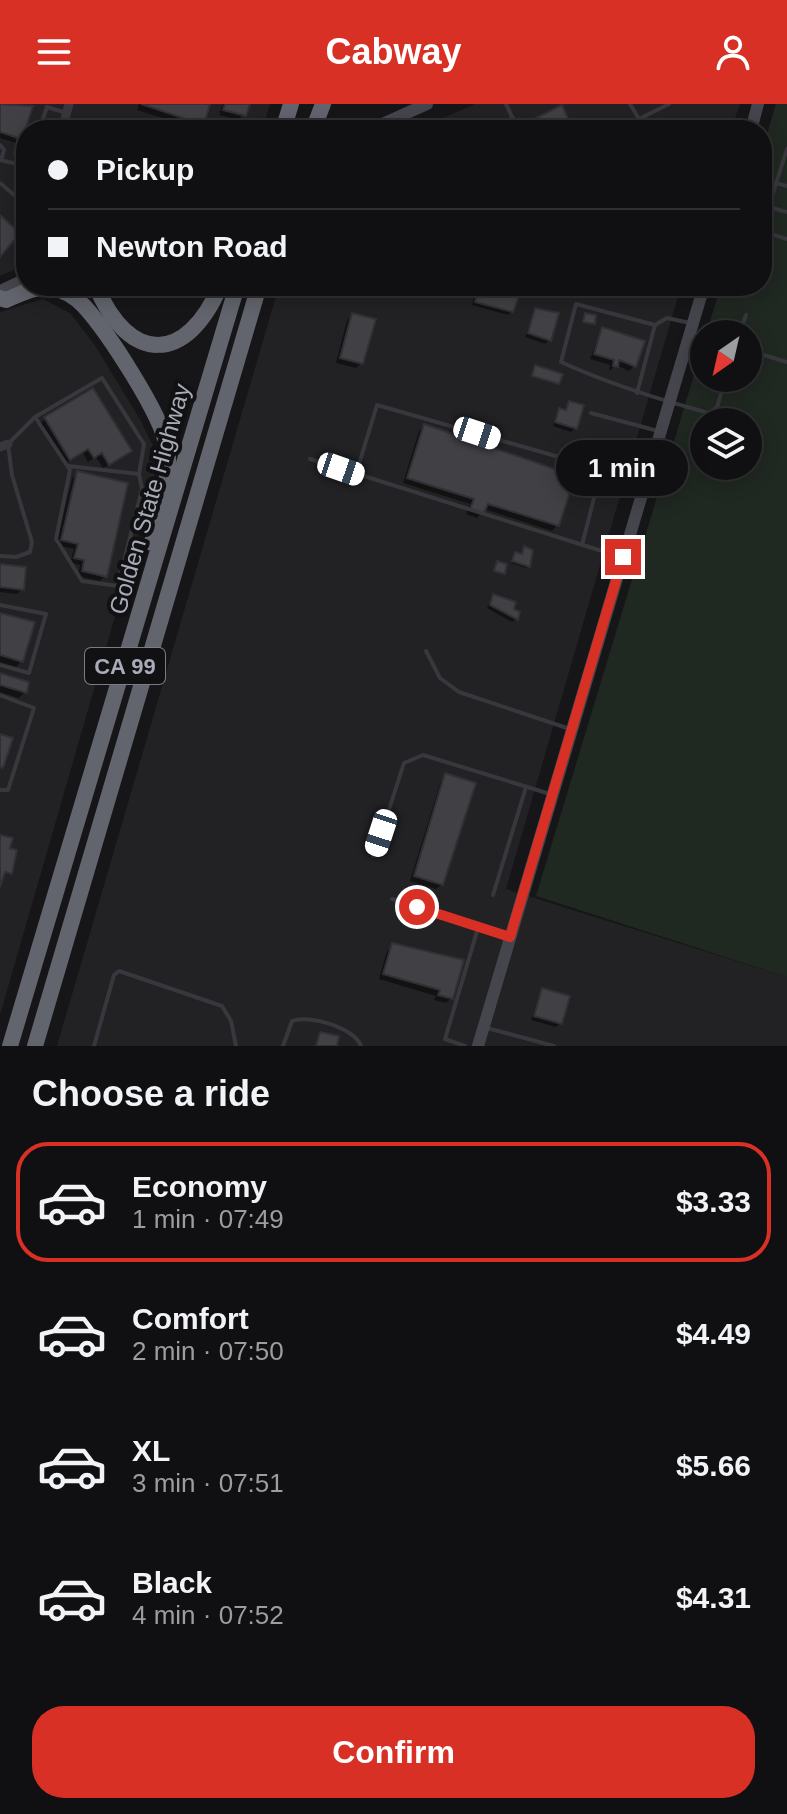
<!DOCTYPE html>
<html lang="en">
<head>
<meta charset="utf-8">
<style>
  :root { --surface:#101012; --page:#19191b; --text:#f1f3f6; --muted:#9c9d9f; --line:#303032; --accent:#d93025 }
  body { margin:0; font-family:Helvetica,sans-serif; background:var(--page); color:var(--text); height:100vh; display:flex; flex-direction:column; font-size:30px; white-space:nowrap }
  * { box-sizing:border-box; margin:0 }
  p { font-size:26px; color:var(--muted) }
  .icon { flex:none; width:44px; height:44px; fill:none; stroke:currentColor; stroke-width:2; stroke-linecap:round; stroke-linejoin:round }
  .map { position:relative; height:942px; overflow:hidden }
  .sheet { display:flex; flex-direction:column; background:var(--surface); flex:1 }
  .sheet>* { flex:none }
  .banner { position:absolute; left:16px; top:16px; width:756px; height:176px; border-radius:32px; box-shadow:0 4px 20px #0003,0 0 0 2px var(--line); display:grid; align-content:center; height:176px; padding:0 32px; background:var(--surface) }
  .needle { width:52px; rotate:214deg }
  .buttons { position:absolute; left:690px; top:216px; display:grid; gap:16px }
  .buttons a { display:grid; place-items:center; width:72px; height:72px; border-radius:50%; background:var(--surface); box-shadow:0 4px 20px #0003,0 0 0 2px var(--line); font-size:40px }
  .end { position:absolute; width:36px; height:36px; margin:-18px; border:10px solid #d93025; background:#fff; box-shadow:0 0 0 4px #fff }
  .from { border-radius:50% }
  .bubble { position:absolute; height:56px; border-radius:28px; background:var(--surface); box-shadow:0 4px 20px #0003,0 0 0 2px var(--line); font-size:26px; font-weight:600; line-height:56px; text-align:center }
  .car { position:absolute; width:24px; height:48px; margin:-24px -12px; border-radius:10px; box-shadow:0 0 6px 2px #0007; background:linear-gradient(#fff 24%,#345 0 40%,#fff 0 76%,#345 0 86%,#fff 0) }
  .banner b { display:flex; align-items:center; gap:28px; height:76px; font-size:30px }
  .banner b+b { border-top:2px solid var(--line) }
  .banner i { width:20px; height:20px; background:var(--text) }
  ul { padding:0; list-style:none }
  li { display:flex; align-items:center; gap:24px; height:120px; margin:0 16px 12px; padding:0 16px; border:4px solid transparent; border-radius:32px }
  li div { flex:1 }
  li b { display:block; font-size:30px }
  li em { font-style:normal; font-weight:600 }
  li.current { border-color:var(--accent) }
  li>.icon { width:72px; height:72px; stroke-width:1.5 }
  h2 { padding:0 32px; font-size:36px; line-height:96px }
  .action { display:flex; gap:16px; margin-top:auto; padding:16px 32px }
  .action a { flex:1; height:92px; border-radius:32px; background:var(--accent); color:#fff; font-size:32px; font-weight:600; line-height:92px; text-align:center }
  header { display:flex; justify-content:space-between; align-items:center; height:104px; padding:0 32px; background:var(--accent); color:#fff; font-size:36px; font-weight:600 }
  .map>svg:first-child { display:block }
  .built { fill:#222225 }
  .green { fill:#202822; fill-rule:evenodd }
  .shadow { fill:#0007 }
  .building { fill:#404045; stroke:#313034; stroke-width:2 }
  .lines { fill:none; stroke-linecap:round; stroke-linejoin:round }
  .lane { stroke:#37373d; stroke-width:4 }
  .street { stroke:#37373d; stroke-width:9 }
  .secondary { stroke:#45464d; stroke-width:12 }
  .highway { stroke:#63656e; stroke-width:16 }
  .route { stroke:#d93025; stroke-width:10 }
  .labels { text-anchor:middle; stroke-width:8; stroke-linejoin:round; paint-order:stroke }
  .shield { fill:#111113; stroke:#7b7d86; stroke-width:2 }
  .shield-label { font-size:22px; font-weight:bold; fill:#a8abb8 }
  .street-label { font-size:24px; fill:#a8abb8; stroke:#111113 }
</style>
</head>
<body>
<header><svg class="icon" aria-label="menu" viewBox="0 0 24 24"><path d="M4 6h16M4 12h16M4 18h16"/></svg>Cabway<svg class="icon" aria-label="person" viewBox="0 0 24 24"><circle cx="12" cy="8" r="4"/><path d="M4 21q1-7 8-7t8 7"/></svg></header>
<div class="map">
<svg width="787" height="942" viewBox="0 0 787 942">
  <rect width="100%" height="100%" fill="#161618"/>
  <!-- built -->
  <g class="built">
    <polygon points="0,0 270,0 262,26 26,26 26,161 0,172"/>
    <polygon points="475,0 740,0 731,26 416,26"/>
    <polygon points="279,182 681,182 506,785 787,873 787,942 57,942"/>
    <polygon points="43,195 70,209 94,240 141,317 154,344 154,377 0,911 0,208"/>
  </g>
  <!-- green -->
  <path class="green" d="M776,0H787V873L536,792L704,238V274H748V230H706L721,182H762V46ZM704,318H748V362H704Z"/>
  <!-- shadow -->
  <g class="shadow">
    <polygon points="0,0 31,3 21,34 16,39 0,34"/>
    <polygon points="139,0 208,0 197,25 137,6"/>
    <polygon points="223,0 248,0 239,16 219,11"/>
    <polygon points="477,182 500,182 518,187 512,207 508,211 472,201"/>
    <polygon points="536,207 549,236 545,240 525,233"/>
    <polygon points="353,211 361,259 356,264 336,259 347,216"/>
    <polygon points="602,225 634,262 629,267 616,261 609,267 610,261 590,255"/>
    <polygon points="536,263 558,279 531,273"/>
    <polygon points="569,299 575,324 571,328 553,322 556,310 564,308"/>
    <polygon points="45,315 124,352 103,364 96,353 88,358 83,349 64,360 40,320"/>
    <polygon points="425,322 557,421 552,427 484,405 477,414 466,410 470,400 403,379 419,327"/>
    <polygon points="77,370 105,472 100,477 78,472 80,461 70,459 74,445 56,441 72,375"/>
    <polygon points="523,447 528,462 526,464 511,459"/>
    <polygon points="0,462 22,485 17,490 0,488"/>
    <polygon points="493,492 512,506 516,515 512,518 487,504"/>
    <polygon points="0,511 21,557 16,563 0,558"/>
    <polygon points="0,571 27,579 25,588 19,594 0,588"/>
    <polygon points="446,672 442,780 436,785 410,777 441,677"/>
    <polygon points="393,841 451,894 446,899 434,896 436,892 379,875 387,847"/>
    <polygon points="542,886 560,919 556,923 531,916"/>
  </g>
  <!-- building -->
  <g class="building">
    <polygon points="0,0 33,2 17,51 14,50 18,34 0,28"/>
    <polygon points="141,0 210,0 204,21"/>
    <polygon points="225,0 250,0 246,12 223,6"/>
    <polygon points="562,1 573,26 527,26 524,20"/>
    <polygon points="0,111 20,129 0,153"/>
    <polygon points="479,182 521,186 513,208 475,198"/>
    <polygon points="535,204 559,209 551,237 528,229"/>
    <polygon points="352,209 376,215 363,260 340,254"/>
    <polygon points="585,209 596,211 595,220 583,218"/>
    <polygon points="602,223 645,237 636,263 619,256 618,263 613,262 614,256 594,250"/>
    <polygon points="535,261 563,270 559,280 532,272"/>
    <polygon points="93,284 132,347 109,361 102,349 94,354 88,345 70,356 44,313"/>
    <polygon points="569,297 584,301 577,325 555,318 559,304 566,306"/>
    <polygon points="424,320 575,372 559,422 488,400 484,409 470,405 474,395 407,374"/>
    <polygon points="77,367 128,379 107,473 82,467 84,456 74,454 78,440 61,436"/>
    <polygon points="524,442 533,446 530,463 512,457 515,448 522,450"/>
    <polygon points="497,457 507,460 505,470 494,467"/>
    <polygon points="0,460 26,463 24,486 0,483"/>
    <polygon points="493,490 516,498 514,505 520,508 518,516 490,501"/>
    <polygon points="0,509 35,518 23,558 0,551"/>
    <polygon points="0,569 29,578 27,589 0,581"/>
    <polygon points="0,630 13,634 3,664 0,663"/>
    <polygon points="445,669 476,679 443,781 414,772"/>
    <polygon points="0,731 13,734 10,744 17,746 12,770 5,768 0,783"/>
    <polygon points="392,839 464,856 453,895 438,891 440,886 383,870"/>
    <polygon points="542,884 570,892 562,920 534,912"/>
    <polygon points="320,928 339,932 337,942 316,942"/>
  </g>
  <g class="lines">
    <!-- lane -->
    <g class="lane">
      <polyline points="506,0 518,26"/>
      <polyline points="630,0 639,15 669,0"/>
      <polyline points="39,26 47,3 66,9"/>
      <polyline points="486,26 513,14"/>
      <polyline points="0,41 4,46 1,56"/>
      <polyline points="0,56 26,62"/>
      <polyline points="0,79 26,101"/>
      <polyline points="776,79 787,82"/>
      <polyline points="769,103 787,108"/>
      <polyline points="762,123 787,45"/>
      <polyline points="762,127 787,135"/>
      <polyline points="762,165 772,130"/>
      <polyline points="655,221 667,214 690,219"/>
      <polyline points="739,230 746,211"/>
      <polyline points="748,246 787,258"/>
      <path d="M637,289L655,221L576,200L561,258C609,280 657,295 709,309L717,303L726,274"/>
      <polyline points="591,309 658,327"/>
      <polyline points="310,355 621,453"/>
      <polyline points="68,362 139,370"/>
      <polyline points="356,370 377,301 643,377"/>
      <polyline points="582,441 601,367"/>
      <polyline points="0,452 16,453 30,448 32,438 12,371 8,340 35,313 102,274 144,340 139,370 142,385 118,482 82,477 56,435 70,366 35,313"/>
      <polyline points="0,501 46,510 29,569 0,561"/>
      <polyline points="426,547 440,574 459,588 570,625"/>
      <polyline points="0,591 34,604 8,686 0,686"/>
      <polyline points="374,752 404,659 423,651 550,690"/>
      <polyline points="493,791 526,683"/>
      <polyline points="392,795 478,824"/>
      <polyline points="487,924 554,942"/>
      <polyline points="94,942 114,871 119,867 222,902 231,917 236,942"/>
      <path d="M283,942L292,917C309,910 355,924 361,942"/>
      <polyline points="465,942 445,935 478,824 508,833"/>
    </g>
    <!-- street -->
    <g class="street">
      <polyline points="62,26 69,0"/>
      <polyline points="0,343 8,340"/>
    </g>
    <!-- secondary -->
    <g class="secondary">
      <polyline points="369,26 427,0"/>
      <polyline points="751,26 758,0"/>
      <polyline points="0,187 26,175"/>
      <polyline points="478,942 704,182"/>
    </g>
    <!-- highway -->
    <g class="highway">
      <polyline points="283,26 291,0"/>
      <polyline points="313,26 323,0"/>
      <path d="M96,182C129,261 187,260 220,182"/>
      <path d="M0,194L6,196C21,190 36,181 52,184C64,186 76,194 84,202C107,227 162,311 167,343C172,373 158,410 152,439"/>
      <polyline points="10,942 237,182"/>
      <polyline points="35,942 259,182"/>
    </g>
  </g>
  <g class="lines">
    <!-- route -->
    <polyline class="route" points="417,803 510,833 623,453"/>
  </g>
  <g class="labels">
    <!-- shield labels -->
    <rect class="shield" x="85" y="544" width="80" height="36" rx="6"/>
    <g class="shield-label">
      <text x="125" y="570">CA 99</text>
    </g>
    <!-- street labels -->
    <g class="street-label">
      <text transform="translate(150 395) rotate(-74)" y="8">Golden State Highway</text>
    </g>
  </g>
</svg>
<div class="buttons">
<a><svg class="needle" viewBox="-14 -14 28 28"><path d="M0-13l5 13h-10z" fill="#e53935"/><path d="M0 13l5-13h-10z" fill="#9c9d9f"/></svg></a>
<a><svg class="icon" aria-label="layers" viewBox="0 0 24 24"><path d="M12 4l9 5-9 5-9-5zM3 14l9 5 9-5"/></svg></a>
</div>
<i class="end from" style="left:417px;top:803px"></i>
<i class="end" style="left:623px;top:453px"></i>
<div class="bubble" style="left:556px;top:336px;width:132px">1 min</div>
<i class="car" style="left:477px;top:329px;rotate:108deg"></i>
<i class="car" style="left:341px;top:365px;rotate:109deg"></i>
<i class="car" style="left:381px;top:729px;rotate:198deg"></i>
<div class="banner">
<b><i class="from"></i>Pickup</b>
<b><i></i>Newton Road</b>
</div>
</div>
<section class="sheet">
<h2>Choose a ride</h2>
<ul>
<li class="current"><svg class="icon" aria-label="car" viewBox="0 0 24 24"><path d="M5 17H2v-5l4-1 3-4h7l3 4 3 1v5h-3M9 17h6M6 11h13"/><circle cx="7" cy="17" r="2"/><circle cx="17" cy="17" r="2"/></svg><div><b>Economy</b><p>1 min · 07:49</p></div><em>$3.33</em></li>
<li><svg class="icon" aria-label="car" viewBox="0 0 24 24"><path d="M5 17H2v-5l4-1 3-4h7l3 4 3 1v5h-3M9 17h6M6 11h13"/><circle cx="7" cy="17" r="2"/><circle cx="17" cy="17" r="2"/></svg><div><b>Comfort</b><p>2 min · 07:50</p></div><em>$4.49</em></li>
<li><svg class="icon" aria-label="car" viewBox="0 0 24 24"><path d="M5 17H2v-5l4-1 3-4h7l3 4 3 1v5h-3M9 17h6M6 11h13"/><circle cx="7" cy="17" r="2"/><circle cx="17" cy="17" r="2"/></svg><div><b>XL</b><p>3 min · 07:51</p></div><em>$5.66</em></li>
<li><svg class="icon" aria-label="car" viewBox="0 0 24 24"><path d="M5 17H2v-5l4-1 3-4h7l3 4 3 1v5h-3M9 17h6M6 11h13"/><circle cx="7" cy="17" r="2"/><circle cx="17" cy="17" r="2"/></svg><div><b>Black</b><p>4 min · 07:52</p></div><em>$4.31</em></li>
</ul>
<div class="action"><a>Confirm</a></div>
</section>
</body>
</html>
